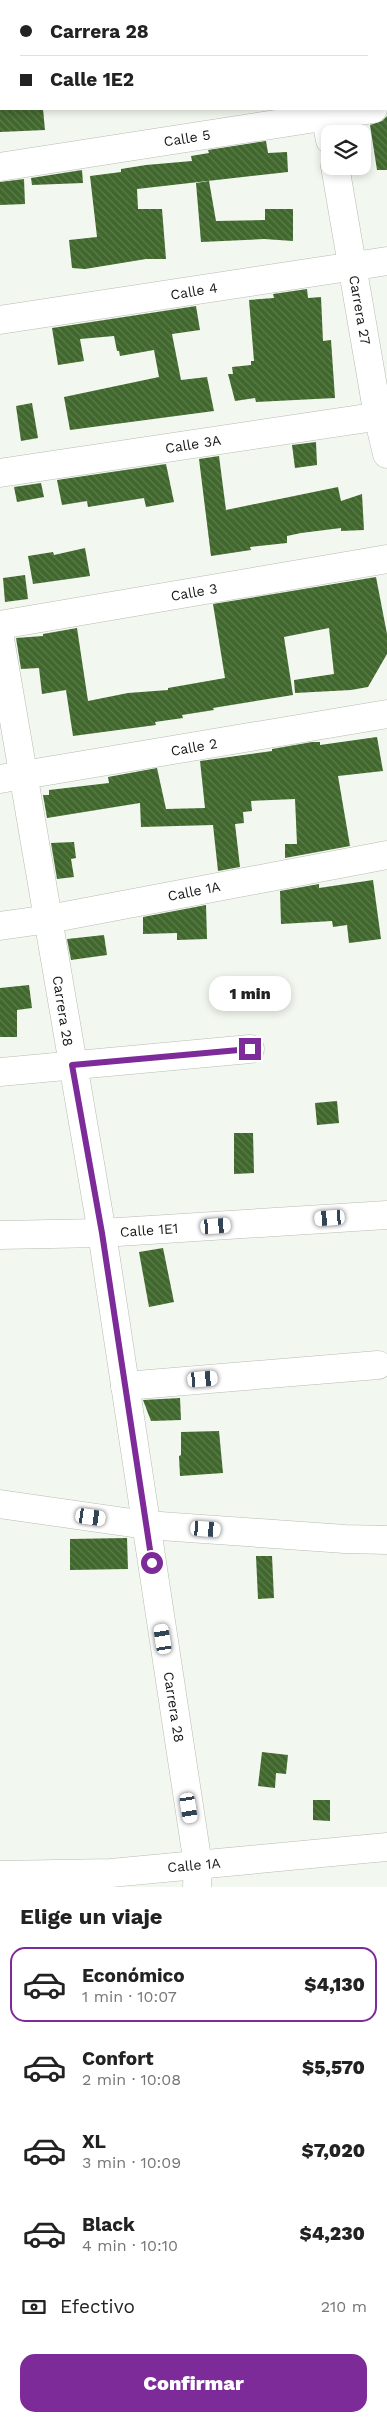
<!DOCTYPE html>
<html lang="es">
<head>
<meta charset="utf-8">
<style>
  :root { --surface:#fff; --page:#f2f2f2; --text:#222; --muted:#767676; --line:#e0e0e0; --accent:#7e2b9a }
  body { margin:0; font-family:"Work Sans",sans-serif; background:var(--page); color:var(--text); height:100vh; display:flex; flex-direction:column; font-size:19px; white-space:nowrap }
  * { box-sizing:border-box; margin:0 }
  p { font-size:16px; color:var(--muted) }
  .icon { flex:none; width:28px; height:28px; fill:none; stroke:currentColor; stroke-width:2; stroke-linecap:round; stroke-linejoin:round }
  .map { position:relative; height:1887px; overflow:hidden }
  .drawer { display:flex; flex-direction:column; background:var(--surface); flex:1 }
  .drawer>* { flex:none }
  .top-card { position:absolute; left:0px; top:0px; width:388px; height:110px; box-shadow:0 2px 8px #0003; display:grid; align-content:center; height:110px; padding:0 20px; background:var(--surface) }
  .fabs { position:absolute; left:321px; top:125px; display:grid; gap:10px }
  .fabs a { display:grid; place-items:center; width:50px; height:50px; border-radius:10px; background:var(--surface); box-shadow:0 2px 8px #0003; font-size:25px }
  .end { position:absolute; width:22px; height:22px; margin:-11px; border:6px solid #7e2b9a; background:#fff; box-shadow:0 0 0 2px #fff }
  .from { border-radius:50% }
  .bubble { position:absolute; height:35px; border-radius:15px; background:var(--surface); box-shadow:0 2px 8px #0003; font-size:16px; font-weight:800; line-height:35px; text-align:center }
  .car { position:absolute; width:15px; height:30px; margin:-15px -8px; border-radius:6px; box-shadow:0 0 4px 1px #0007; background:linear-gradient(#fff 24%,#345 0 40%,#fff 0 76%,#345 0 86%,#fff 0) }
  .top-card b { display:flex; align-items:center; gap:18px; height:48px; font-size:19px }
  .top-card b+b { border-top:1px solid var(--line) }
  .top-card i { width:12px; height:12px; background:var(--text) }
  ul { padding:0; list-style:none }
  li { display:flex; align-items:center; gap:15px; height:75px; margin:0 10px 8px; padding:0 10px; border:2px solid transparent; border-radius:15px }
  li div { flex:1 }
  li b { display:block; font-size:19px }
  li em { font-style:normal; font-weight:800 }
  li.active { border-color:var(--accent) }
  li>.icon { width:45px; height:45px; stroke-width:1.5 }
  h2 { padding:0 20px; font-size:22px; line-height:60px }
  .pay { display:flex; align-items:center; gap:12px; height:55px; padding:0 20px; font-size:19px }
  .pay p { margin-inline-start:auto }
  .action { display:flex; gap:10px; margin-top:auto; padding:10px 20px }
  .action a { flex:1; height:58px; border-radius:15px; background:var(--accent); color:#fff; font-size:20px; font-weight:800; line-height:58px; text-align:center }
  .map>svg:first-child { display:block }
  .building { fill:url(#building-back-hatch) }
  .lines { fill:none; stroke-linecap:round; stroke-linejoin:round }
  .minor-casing { stroke:#b6bcb3; stroke-width:29 }
  .minor { stroke:#fff; stroke-width:28 }
  .route { stroke:#7e2b9a; stroke-width:6 }
  .labels { text-anchor:middle; stroke-width:5; stroke-linejoin:round; paint-order:stroke }
  .street-label { font-size:14px; fill:#161815; stroke:#fff }
</style>
</head>
<body>
<div class="map">
<svg width="387" height="1887" viewBox="0 0 387 1887">
  <defs>
    <pattern id="building-back-hatch" width="6" height="6" patternUnits="userSpaceOnUse" patternTransform="scale(1.25)"><rect width="6" height="6" fill="#40672c"/><path d="M-1 5l2 2M0 0l6 6M5-1l2 2" fill="none" stroke="#5e7c4f"/></pattern>
  </defs>
  <rect width="100%" height="100%" fill="#f2f8ef"/>
  <!-- building -->
  <g class="building">
    <polygon points="0,109 43,109 45,130 0,132"/>
    <polygon points="387,116 387,170 377,170 370,125 382,121"/>
    <polygon points="266,141 268,153 287,152 288,172 137,189 138,209 162,209 166,259 146,259 85,269 72,268 69,240 97,237 90,176 121,172 121,169 146,165 192,161 191,156 209,153 208,150"/>
    <polygon points="82,170 83,183 32,185 31,178"/>
    <polygon points="24,179 25,204 0,205 0,182"/>
    <polygon points="209,181 216,221 265,220 265,209 293,209 293,241 264,239 201,242 196,183"/>
    <polygon points="307,289 308,298 321,297 323,341 331,340 335,398 256,402 255,398 235,401 228,374 233,374 232,367 251,365 251,361 254,361 249,300 274,298 273,294"/>
    <polygon points="196,306 200,330 172,334 181,380 207,377 214,411 70,430 64,397 159,377 154,350 120,356 119,351 117,351 114,336 80,339 84,361 58,365 52,328"/>
    <polygon points="32,403 38,438 21,441 16,406"/>
    <polygon points="316,442 317,465 295,468 292,445"/>
    <polygon points="219,456 226,510 338,487 341,501 362,494 364,530 341,531 341,528 301,533 287,536 287,543 250,547 251,550 211,556 199,459"/>
    <polygon points="166,464 174,502 146,507 144,498 88,507 87,501 62,505 57,480"/>
    <polygon points="41,483 44,497 17,502 14,487"/>
    <polygon points="85,548 90,576 33,584 28,556 53,552 54,555"/>
    <polygon points="25,575 28,599 5,602 3,578"/>
    <polygon points="376,577 387,634 387,654 368,687 351,690 295,693 294,680 334,674 329,628 284,637 293,695 213,708 214,710 182,715 183,718 155,722 156,725 73,736 66,690 42,694 39,668 21,669 16,638 43,636 43,634 77,628 88,701 128,693 168,690 168,688 225,678 213,604"/>
    <polygon points="377,737 383,771 338,776 350,846 285,858 285,844 297,844 295,799 251,801 252,811 243,812 244,823 235,824 240,867 218,871 213,825 141,827 140,803 47,818 43,795 49,795 49,790 109,783 108,777 157,768 166,809 205,808 200,761 272,751 272,749 312,742 320,742 320,745"/>
    <polygon points="74,842 76,858 71,859 74,877 57,879 51,843"/>
    <polygon points="373,880 381,939 349,943 347,925 333,927 332,921 281,924 280,891 319,884 319,888"/>
    <polygon points="206,905 207,939 177,940 177,933 143,934 143,917"/>
    <polygon points="104,935 107,955 71,960 67,939"/>
    <polygon points="29,985 32,1008 17,1010 17,1037 0,1037 0,988"/>
    <polygon points="337,1101 339,1123 317,1125 315,1103"/>
    <polygon points="234,1133 253,1133 254,1173 234,1174"/>
    <polygon points="163,1248 174,1302 149,1307 139,1252"/>
    <polygon points="180,1398 181,1420 151,1421 143,1400"/>
    <polygon points="219,1431 223,1473 180,1476 179,1456 181,1455 181,1432"/>
    <polygon points="127,1538 128,1569 70,1570 70,1539"/>
    <polygon points="256,1556 272,1556 274,1598 258,1599"/>
    <polygon points="262,1752 288,1755 286,1774 276,1773 275,1788 258,1786"/>
    <polygon points="313,1800 330,1800 330,1821 313,1820"/>
  </g>
  <g class="lines">
    <!-- minor casing -->
    <g class="minor-casing">
      <g id="minor">
        <polyline points="300,0 300,1"/>
        <polyline points="93,1 100,0"/>
        <polyline points="0,17 1,17"/>
        <polyline points="324,109 330,140"/>
        <polyline points="335,166 378,416 387,454"/>
        <polyline points="0,167 373,109"/>
        <polyline points="0,320 387,261"/>
        <polyline points="0,473 387,415"/>
        <polyline points="0,625 387,559"/>
        <polyline points="0,639 102,1233 198,1865 197,1887"/>
        <polyline points="0,779 387,714"/>
        <polyline points="0,926 49,919 387,855"/>
        <polyline points="0,1072 250,1049"/>
        <polyline points="0,1235 102,1233 387,1215"/>
        <polyline points="125,1386 378,1365"/>
        <polyline points="0,1504 146,1525 345,1539 387,1540"/>
        <polyline points="0,1875 111,1873 387,1847"/>
      </g>
    </g>
    <!-- minor -->
    <use href="#minor" class="minor"/>
  </g>
  <g class="lines">
    <!-- route -->
    <polyline class="route" points="152,1563 102,1233 72,1065 250,1049"/>
  </g>
  <g class="labels">
    <!-- street labels -->
    <g class="street-label">
      <text transform="translate(187 138) rotate(-9)" y="5">Calle 5</text>
      <text transform="translate(194 291) rotate(-9)" y="5">Calle 4</text>
      <text transform="translate(360 310) rotate(80)" y="5">Carrera 27</text>
      <text transform="translate(193 444) rotate(-9)" y="5">Calle 3A</text>
      <text transform="translate(194 592) rotate(-10)" y="5">Calle 3</text>
      <text transform="translate(194 747) rotate(-10)" y="5">Calle 2</text>
      <text transform="translate(194 891) rotate(-11)" y="5">Calle 1A</text>
      <text transform="translate(63 1011) rotate(81)" y="5">Carrera 28</text>
      <text transform="translate(149 1230) rotate(-4)" y="5">Calle 1E1</text>
      <text transform="translate(174 1707) rotate(81)" y="5">Carrera 28</text>
      <text transform="translate(194 1865) rotate(-5)" y="5">Calle 1A</text>
    </g>
  </g>
</svg>
<div class="fabs">
<a><svg class="icon" aria-label="layers" viewBox="0 0 24 24"><path d="M12 4l9 5-9 5-9-5zM3 14l9 5 9-5"/></svg></a>
</div>
<i class="end from" style="left:152px;top:1563px"></i>
<i class="end" style="left:250px;top:1049px"></i>
<div class="bubble" style="left:209px;top:976px;width:82px">1 min</div>
<i class="car" style="left:330px;top:1218px;rotate:266deg"></i>
<i class="car" style="left:216px;top:1226px;rotate:86deg"></i>
<i class="car" style="left:203px;top:1379px;rotate:85deg"></i>
<i class="car" style="left:91px;top:1517px;rotate:98deg"></i>
<i class="car" style="left:206px;top:1529px;rotate:94deg"></i>
<i class="car" style="left:163px;top:1639px;rotate:351deg"></i>
<i class="car" style="left:189px;top:1808px;rotate:171deg"></i>
<div class="top-card">
<b><i class="from"></i>Carrera 28</b>
<b><i></i>Calle 1E2</b>
</div>
</div>
<section class="drawer">
<h2>Elige un viaje</h2>
<ul>
<li class="active"><svg class="icon" aria-label="car" viewBox="0 0 24 24"><path d="M5 17H2v-5l4-1 3-4h7l3 4 3 1v5h-3M9 17h6M6 11h13"/><circle cx="7" cy="17" r="2"/><circle cx="17" cy="17" r="2"/></svg><div><b>Económico</b><p>1 min · 10:07</p></div><em>$4,130</em></li>
<li><svg class="icon" aria-label="car" viewBox="0 0 24 24"><path d="M5 17H2v-5l4-1 3-4h7l3 4 3 1v5h-3M9 17h6M6 11h13"/><circle cx="7" cy="17" r="2"/><circle cx="17" cy="17" r="2"/></svg><div><b>Confort</b><p>2 min · 10:08</p></div><em>$5,570</em></li>
<li><svg class="icon" aria-label="car" viewBox="0 0 24 24"><path d="M5 17H2v-5l4-1 3-4h7l3 4 3 1v5h-3M9 17h6M6 11h13"/><circle cx="7" cy="17" r="2"/><circle cx="17" cy="17" r="2"/></svg><div><b>XL</b><p>3 min · 10:09</p></div><em>$7,020</em></li>
<li><svg class="icon" aria-label="car" viewBox="0 0 24 24"><path d="M5 17H2v-5l4-1 3-4h7l3 4 3 1v5h-3M9 17h6M6 11h13"/><circle cx="7" cy="17" r="2"/><circle cx="17" cy="17" r="2"/></svg><div><b>Black</b><p>4 min · 10:10</p></div><em>$4,230</em></li>
</ul>
<div class="pay"><svg class="icon" aria-label="cash" viewBox="0 0 24 24"><path d="M3 7h18v10H3z"/><circle cx="12" cy="12" r="2"/></svg>Efectivo<p>210 m</p></div>
<div class="action"><a>Confirmar</a></div>
</section>
</body>
</html>
